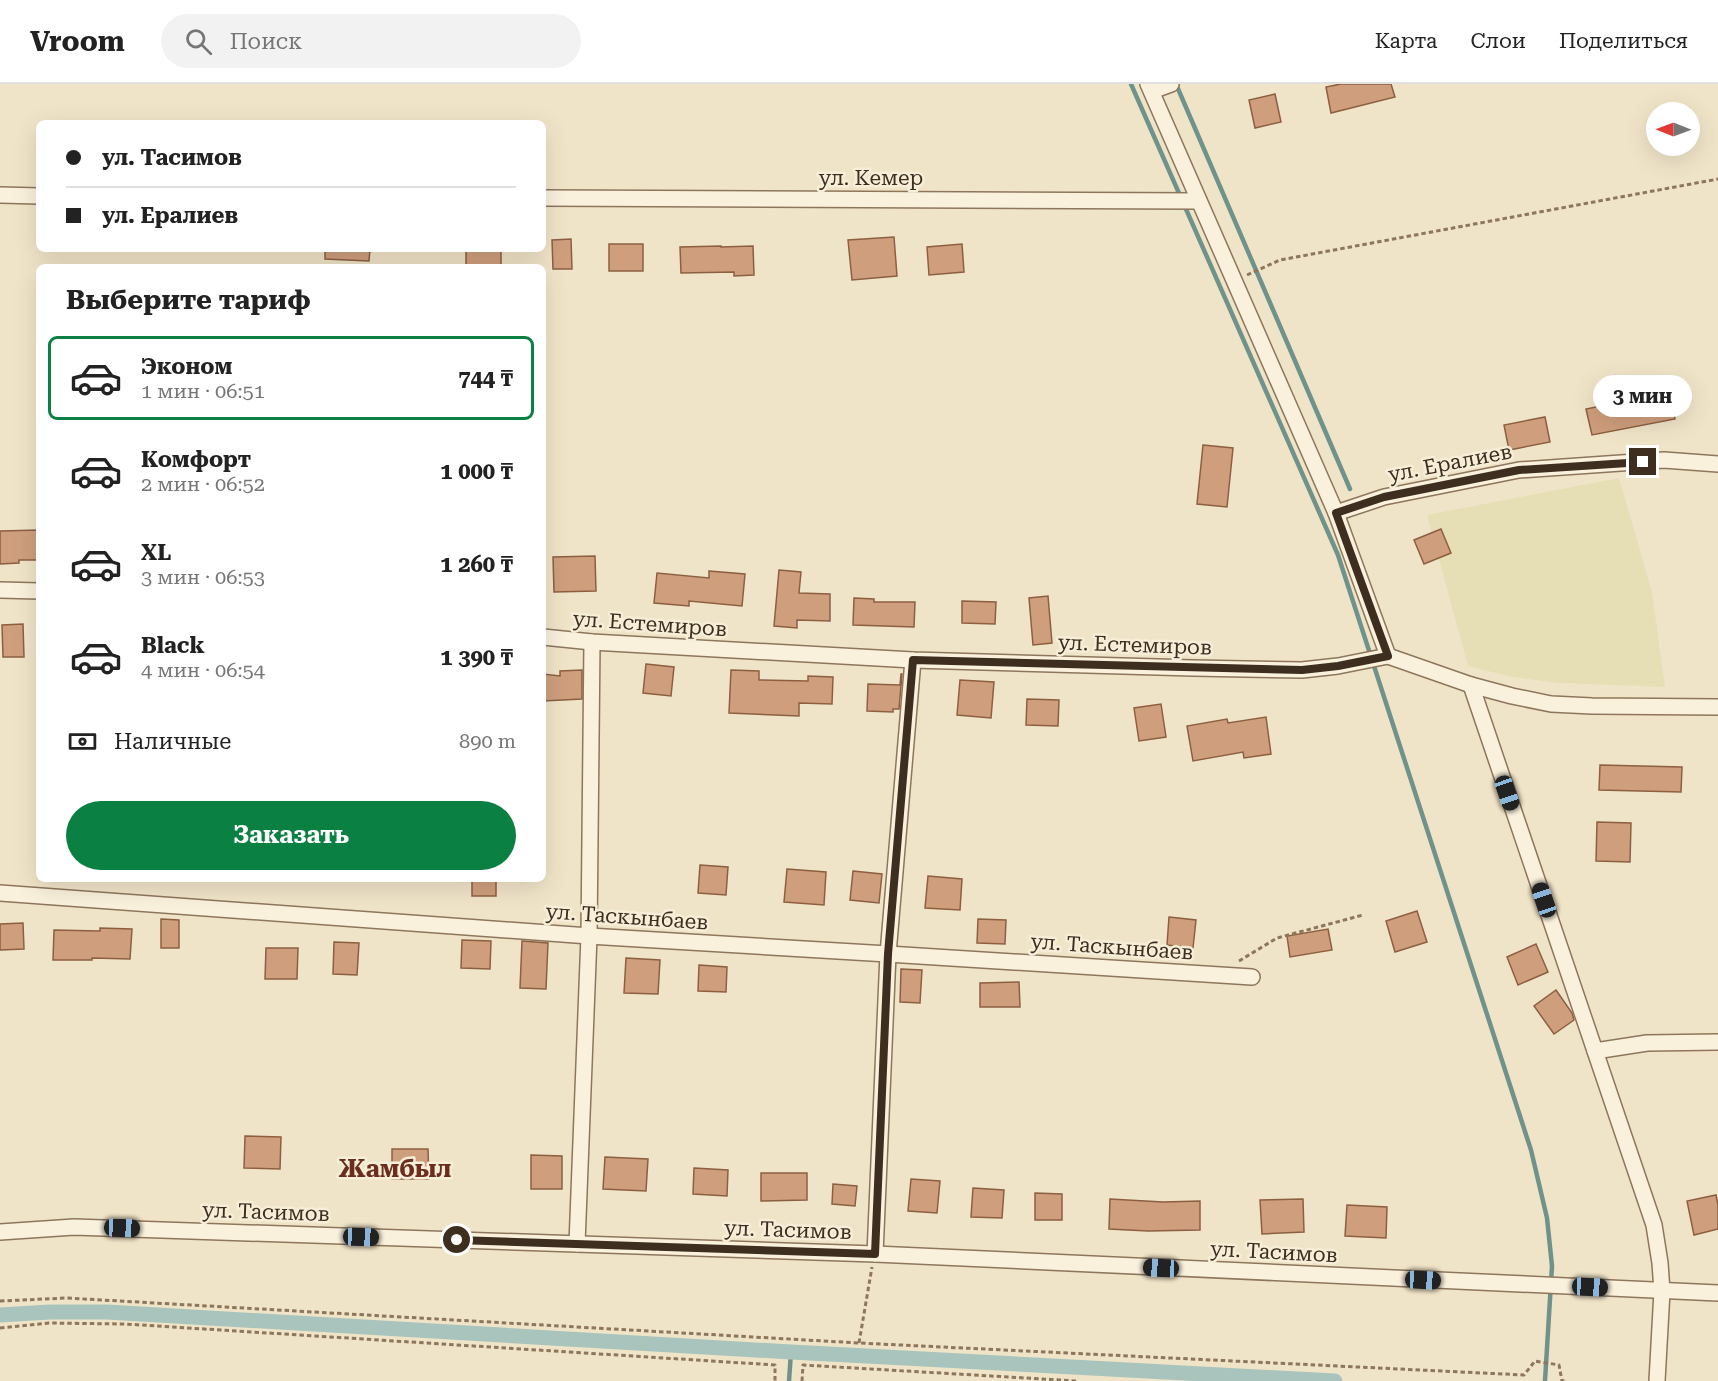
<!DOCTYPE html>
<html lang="ru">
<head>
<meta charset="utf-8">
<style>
  :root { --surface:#fff; --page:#f2f2f2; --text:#222; --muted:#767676; --line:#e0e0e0; --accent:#0b8043 }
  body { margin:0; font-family:"Roboto Serif",serif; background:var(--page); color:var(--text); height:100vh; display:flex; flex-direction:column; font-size:22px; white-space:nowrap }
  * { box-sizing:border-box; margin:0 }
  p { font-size:20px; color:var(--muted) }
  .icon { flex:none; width:33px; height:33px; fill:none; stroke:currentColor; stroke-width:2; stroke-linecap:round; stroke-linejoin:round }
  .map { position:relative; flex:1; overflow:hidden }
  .drawer { position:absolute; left:36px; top:180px; width:510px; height:618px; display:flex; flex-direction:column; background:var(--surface); border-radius:9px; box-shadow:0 6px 24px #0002 }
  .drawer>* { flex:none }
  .top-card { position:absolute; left:36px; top:36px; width:510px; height:132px; border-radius:9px; box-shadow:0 6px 24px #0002; display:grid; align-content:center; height:132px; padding:0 30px; background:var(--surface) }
  .needle { width:39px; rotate:271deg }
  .controls { position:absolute; left:1646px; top:18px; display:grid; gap:12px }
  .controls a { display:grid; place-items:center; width:54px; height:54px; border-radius:50%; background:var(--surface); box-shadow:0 6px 24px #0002; font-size:30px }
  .end { position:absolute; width:27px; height:27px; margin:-14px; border:8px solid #3d2e20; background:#fff; box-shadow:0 0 0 3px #fff }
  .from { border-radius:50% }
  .bubble { position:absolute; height:42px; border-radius:21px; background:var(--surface); box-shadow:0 6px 24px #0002; font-size:20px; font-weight:700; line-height:42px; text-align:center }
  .car { position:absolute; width:18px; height:36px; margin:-18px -9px; border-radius:8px; box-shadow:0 0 4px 2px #0007; background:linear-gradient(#222 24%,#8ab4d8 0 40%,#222 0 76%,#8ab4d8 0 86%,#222 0) }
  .top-card b { display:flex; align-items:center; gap:21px; height:57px; font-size:22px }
  .top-card b+b { border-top:2px solid var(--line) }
  .top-card i { width:15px; height:15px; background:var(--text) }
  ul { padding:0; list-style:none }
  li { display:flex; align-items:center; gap:18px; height:84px; margin:0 12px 9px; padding:0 18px; border:3px solid transparent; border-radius:9px }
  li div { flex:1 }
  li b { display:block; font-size:22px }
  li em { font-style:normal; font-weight:700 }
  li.current { border-color:var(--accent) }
  li>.icon { width:54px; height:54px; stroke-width:1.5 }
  h2 { padding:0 30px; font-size:27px; line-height:72px }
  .pay { display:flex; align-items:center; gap:15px; height:66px; padding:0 30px; font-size:22px }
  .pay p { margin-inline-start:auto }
  .primary-button { display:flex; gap:12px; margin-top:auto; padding:12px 30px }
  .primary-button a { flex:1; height:69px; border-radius:36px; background:var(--accent); color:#fff; font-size:24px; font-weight:700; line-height:69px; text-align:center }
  header { display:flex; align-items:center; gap:36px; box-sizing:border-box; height:84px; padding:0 30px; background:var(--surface); border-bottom:2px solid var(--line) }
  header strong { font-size:28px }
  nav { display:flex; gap:33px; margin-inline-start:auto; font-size:21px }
  .search { width:420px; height:54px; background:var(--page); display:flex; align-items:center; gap:15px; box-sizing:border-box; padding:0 21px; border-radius:33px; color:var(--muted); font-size:22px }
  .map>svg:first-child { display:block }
  .farmland { fill:#e6deb5 }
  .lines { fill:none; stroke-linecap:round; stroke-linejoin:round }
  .stream { stroke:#6f938a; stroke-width:4.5 }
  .canal { stroke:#a9c4bc; stroke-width:15 }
  .building { fill:#cf9f7d; stroke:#8d5f41; stroke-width:1.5 }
  .street-casing { stroke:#8d765c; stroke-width:18 }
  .path { stroke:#8d765c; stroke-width:3; stroke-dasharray:4.5 3; stroke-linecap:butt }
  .street { stroke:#faf1dc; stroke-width:15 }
  .route { stroke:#3d2e20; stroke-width:8 }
  .labels { text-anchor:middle; stroke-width:5; stroke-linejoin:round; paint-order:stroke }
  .street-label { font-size:21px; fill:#3d2e20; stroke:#f7eed8 }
  .quarter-label { font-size:24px; font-weight:bold; fill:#6b2e1e; stroke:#f7eed8 }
</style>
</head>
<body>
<header>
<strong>Vroom</strong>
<div class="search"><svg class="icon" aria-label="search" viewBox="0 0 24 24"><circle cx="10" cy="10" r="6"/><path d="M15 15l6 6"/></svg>Поиск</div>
<nav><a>Карта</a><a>Слои</a><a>Поделиться</a></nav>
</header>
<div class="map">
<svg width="1718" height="1297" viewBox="0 0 1718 1297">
  <rect width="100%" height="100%" fill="#f0e4c8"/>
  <!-- farmland -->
  <polygon class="farmland" points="1619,394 1652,508 1665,603 1560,599 1512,593 1468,582 1427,431"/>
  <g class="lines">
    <!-- stream -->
    <g class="stream">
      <polyline points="1131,0 1338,471 1531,1066 1547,1134 1552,1182 1545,1297"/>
      <polyline points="1176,0 1350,405"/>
      <polyline points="789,1297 791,1268"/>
    </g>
    <!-- canal -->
    <polyline class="canal" points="0,1231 50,1228 107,1228 791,1268 1335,1297"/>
  </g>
  <!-- building -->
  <g class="building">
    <polygon points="1341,0 1391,0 1395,13 1331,29 1326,3"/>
    <polygon points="1275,10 1281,38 1255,44 1249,16"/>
    <polygon points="894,153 897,192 852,196 848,156"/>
    <polygon points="571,155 572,185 553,185 552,156"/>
    <rect x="609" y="160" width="34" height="27"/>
    <polygon points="962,160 964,188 929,191 927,163"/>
    <polygon points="721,162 721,163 753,162 754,191 734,192 734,188 681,189 680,163"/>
    <polygon points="325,165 370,165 369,177 325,175"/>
    <rect x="466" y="165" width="35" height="18"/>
    <polygon points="1669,300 1675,335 1592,351 1586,325 1635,315 1634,307"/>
    <polygon points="1545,333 1550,358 1509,366 1504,341"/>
    <polygon points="1203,361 1233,364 1227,423 1197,420"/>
    <polygon points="1441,445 1451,469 1424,480 1414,456"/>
    <polygon points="39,446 39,476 19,476 19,479 0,480 0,447"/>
    <polygon points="595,472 596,507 554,508 553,473"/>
    <polygon points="779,486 801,488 799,509 830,510 830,537 797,536 797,544 774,542"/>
    <polygon points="709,487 745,490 742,522 689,517 689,522 654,519 657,489 709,494"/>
    <polygon points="1048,512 1052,559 1033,561 1029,514"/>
    <polygon points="854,514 874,515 874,518 915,518 914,543 853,541"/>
    <polygon points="962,517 996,518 995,540 962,539"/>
    <polygon points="23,540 24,573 3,573 2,541"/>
    <polygon points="646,580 674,583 671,612 643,609"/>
    <polygon points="582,586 582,615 543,617 543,590 560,592 560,587"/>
    <polygon points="731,586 759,587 759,596 808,597 808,592 833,593 832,620 799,619 799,632 729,629"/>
    <polygon points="901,590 902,590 899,625 893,625 893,628 867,627 868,600 900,601"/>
    <polygon points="960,596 994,598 991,634 957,631"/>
    <polygon points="1027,615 1059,616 1058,642 1026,641"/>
    <polygon points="1161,620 1166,653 1139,657 1134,624"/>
    <polygon points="1266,633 1271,670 1244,674 1243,668 1193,677 1187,642 1227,635 1228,639"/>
    <polygon points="1600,681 1682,683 1681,708 1599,706"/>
    <polygon points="1597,738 1631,739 1630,778 1596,777"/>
    <polygon points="700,781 728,783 726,811 698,809"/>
    <polygon points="787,785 826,788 824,821 784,818"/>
    <polygon points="853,787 882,790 879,819 850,816"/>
    <polygon points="928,792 962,795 960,826 925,824"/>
    <rect x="472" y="795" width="24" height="17"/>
    <polygon points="1417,827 1427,858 1395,868 1386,837"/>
    <polygon points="1169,833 1196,836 1193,864 1167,861"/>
    <polygon points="161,835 179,836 179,864 161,864"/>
    <polygon points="978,835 1006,836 1005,860 977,859"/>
    <polygon points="23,839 24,865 0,866 0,840"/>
    <polygon points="100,844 132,845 130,875 92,874 92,876 53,876 54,846 100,847"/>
    <polygon points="1328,845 1332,866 1290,873 1287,852"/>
    <polygon points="462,856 491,857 490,885 461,884"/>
    <polygon points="522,857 548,859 546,905 520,904"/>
    <polygon points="334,858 359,859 357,891 333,890"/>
    <polygon points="1536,860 1548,888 1518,901 1507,873"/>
    <polygon points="266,864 298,864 297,895 265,895"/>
    <polygon points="626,874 660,876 658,910 624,909"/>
    <polygon points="699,881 727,883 726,908 698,907"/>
    <polygon points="901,885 922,886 920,919 900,918"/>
    <polygon points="1019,898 1020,923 980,923 980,899"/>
    <polygon points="1556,906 1572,929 1574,936 1554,950 1534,922"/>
    <polygon points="245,1052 281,1053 280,1085 244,1084"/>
    <polygon points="392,1065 428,1065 429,1095 392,1095"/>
    <polygon points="531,1071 562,1072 562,1105 531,1105"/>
    <polygon points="605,1073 648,1075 646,1107 603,1105"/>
    <polygon points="694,1084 728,1086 727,1112 693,1110"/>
    <polygon points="761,1089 807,1089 807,1116 761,1117"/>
    <polygon points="911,1095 940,1097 937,1129 908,1127"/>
    <polygon points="833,1100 857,1102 855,1122 832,1120"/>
    <polygon points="973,1104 1004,1106 1002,1134 971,1133"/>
    <polygon points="1035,1109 1062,1110 1062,1136 1035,1136"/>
    <polygon points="1716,1111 1718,1121 1718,1145 1694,1151 1687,1117"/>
    <polygon points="1110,1115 1163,1118 1200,1117 1200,1146 1148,1147 1109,1145"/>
    <polygon points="1303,1115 1304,1148 1262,1150 1260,1116"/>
    <polygon points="1347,1121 1387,1123 1386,1154 1345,1152"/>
  </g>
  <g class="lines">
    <!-- street casing -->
    <g class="street-casing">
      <g id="street">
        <polyline points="1148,0 1336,429 1388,572"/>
        <polyline points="1152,7 1171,0"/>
        <polyline points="0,111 39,112"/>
        <polyline points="543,114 1199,117"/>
        <polyline points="1336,429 1384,413 1519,386 1664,376 1718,380"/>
        <polyline points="0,506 39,507"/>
        <polyline points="543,553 592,558 913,576 1193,584 1302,586 1338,582 1388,572 1471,601 1512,612 1551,620 1592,622 1718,623"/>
        <polyline points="1471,601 1654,1141 1660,1179 1662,1207 1657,1297"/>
        <polyline points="0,809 589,852 888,870 1252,893"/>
        <polyline points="1595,967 1647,959 1718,958"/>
        <polyline points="0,1148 74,1143 875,1170 1718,1209"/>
        <polyline points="577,1160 589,852 592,558"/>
        <polyline points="875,1170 888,870 913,576"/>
      </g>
    </g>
    <!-- path -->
    <g class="path">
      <polyline points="1247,191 1280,176 1718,95"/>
      <polyline points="1239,877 1277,854 1363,831"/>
      <polyline points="0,1217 67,1214 859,1259 1524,1291 1535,1277 1559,1281 1562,1297 1566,1297"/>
      <polyline points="0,1244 49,1239 125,1240 775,1281 775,1297"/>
      <polyline points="859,1259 872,1183"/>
      <polyline points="802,1297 803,1281 1077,1297"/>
    </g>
    <!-- street -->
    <use href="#street" class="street"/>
  </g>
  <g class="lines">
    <!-- route -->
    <polyline class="route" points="457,1156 875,1170 888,870 913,576 1302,586 1338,582 1388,572 1336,429 1384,413 1519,386 1643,378"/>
  </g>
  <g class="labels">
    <!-- street labels -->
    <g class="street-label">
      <text x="871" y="101">ул. Кемер</text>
      <text transform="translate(1450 379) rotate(-11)" y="7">ул. Ералиев</text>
      <text transform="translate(650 540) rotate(4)" y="7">ул. Естемиров</text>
      <text transform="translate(1135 561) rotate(2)" y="7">ул. Естемиров</text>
      <text transform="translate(627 833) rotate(4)" y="7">ул. Таскынбаев</text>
      <text transform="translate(1112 863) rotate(4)" y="7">ул. Таскынбаев</text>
      <text transform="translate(266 1128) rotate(2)" y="7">ул. Тасимов</text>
      <text transform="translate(788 1146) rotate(2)" y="7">ул. Тасимов</text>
      <text transform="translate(1274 1168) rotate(3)" y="7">ул. Тасимов</text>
    </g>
    <!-- quarter labels -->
    <g class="quarter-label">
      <text x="395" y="1093">Жамбыл</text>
    </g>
  </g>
</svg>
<div class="controls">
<a><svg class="needle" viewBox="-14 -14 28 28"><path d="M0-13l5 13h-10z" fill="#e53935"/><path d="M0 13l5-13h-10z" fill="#767676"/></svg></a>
</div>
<i class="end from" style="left:457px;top:1156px"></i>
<i class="end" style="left:1643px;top:378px"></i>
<div class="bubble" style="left:1593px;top:291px;width:99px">3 мин</div>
<i class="car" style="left:1507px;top:709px;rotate:161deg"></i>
<i class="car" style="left:1544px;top:816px;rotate:341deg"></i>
<i class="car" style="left:122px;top:1144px;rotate:92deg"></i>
<i class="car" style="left:361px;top:1153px;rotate:92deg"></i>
<i class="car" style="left:1161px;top:1184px;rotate:273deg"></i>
<i class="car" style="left:1423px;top:1196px;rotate:93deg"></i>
<i class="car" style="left:1590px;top:1203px;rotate:93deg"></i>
<div class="top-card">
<b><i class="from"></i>ул. Тасимов</b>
<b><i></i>ул. Ералиев</b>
</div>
<section class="drawer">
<h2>Выберите тариф</h2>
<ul>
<li class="current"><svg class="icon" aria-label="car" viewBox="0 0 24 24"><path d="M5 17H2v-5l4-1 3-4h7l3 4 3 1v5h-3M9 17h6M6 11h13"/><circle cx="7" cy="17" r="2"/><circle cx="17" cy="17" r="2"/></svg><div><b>Эконом</b><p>1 мин · 06:51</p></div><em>744 ₸</em></li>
<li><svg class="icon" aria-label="car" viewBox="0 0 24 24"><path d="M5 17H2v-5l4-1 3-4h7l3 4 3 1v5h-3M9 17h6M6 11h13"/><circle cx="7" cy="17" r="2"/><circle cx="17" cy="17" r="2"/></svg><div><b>Комфорт</b><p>2 мин · 06:52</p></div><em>1 000 ₸</em></li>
<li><svg class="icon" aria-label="car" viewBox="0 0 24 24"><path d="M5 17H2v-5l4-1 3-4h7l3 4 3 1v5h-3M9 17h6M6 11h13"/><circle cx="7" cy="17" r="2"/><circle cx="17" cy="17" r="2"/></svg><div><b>XL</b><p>3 мин · 06:53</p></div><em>1 260 ₸</em></li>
<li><svg class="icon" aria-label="car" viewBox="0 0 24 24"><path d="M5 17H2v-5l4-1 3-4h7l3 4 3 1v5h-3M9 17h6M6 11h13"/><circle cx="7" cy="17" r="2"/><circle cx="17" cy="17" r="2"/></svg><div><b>Black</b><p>4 мин · 06:54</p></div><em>1 390 ₸</em></li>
</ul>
<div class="pay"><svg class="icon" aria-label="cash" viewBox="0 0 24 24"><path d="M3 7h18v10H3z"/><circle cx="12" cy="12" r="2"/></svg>Наличные<p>890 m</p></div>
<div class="primary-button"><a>Заказать</a></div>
</section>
</div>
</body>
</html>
